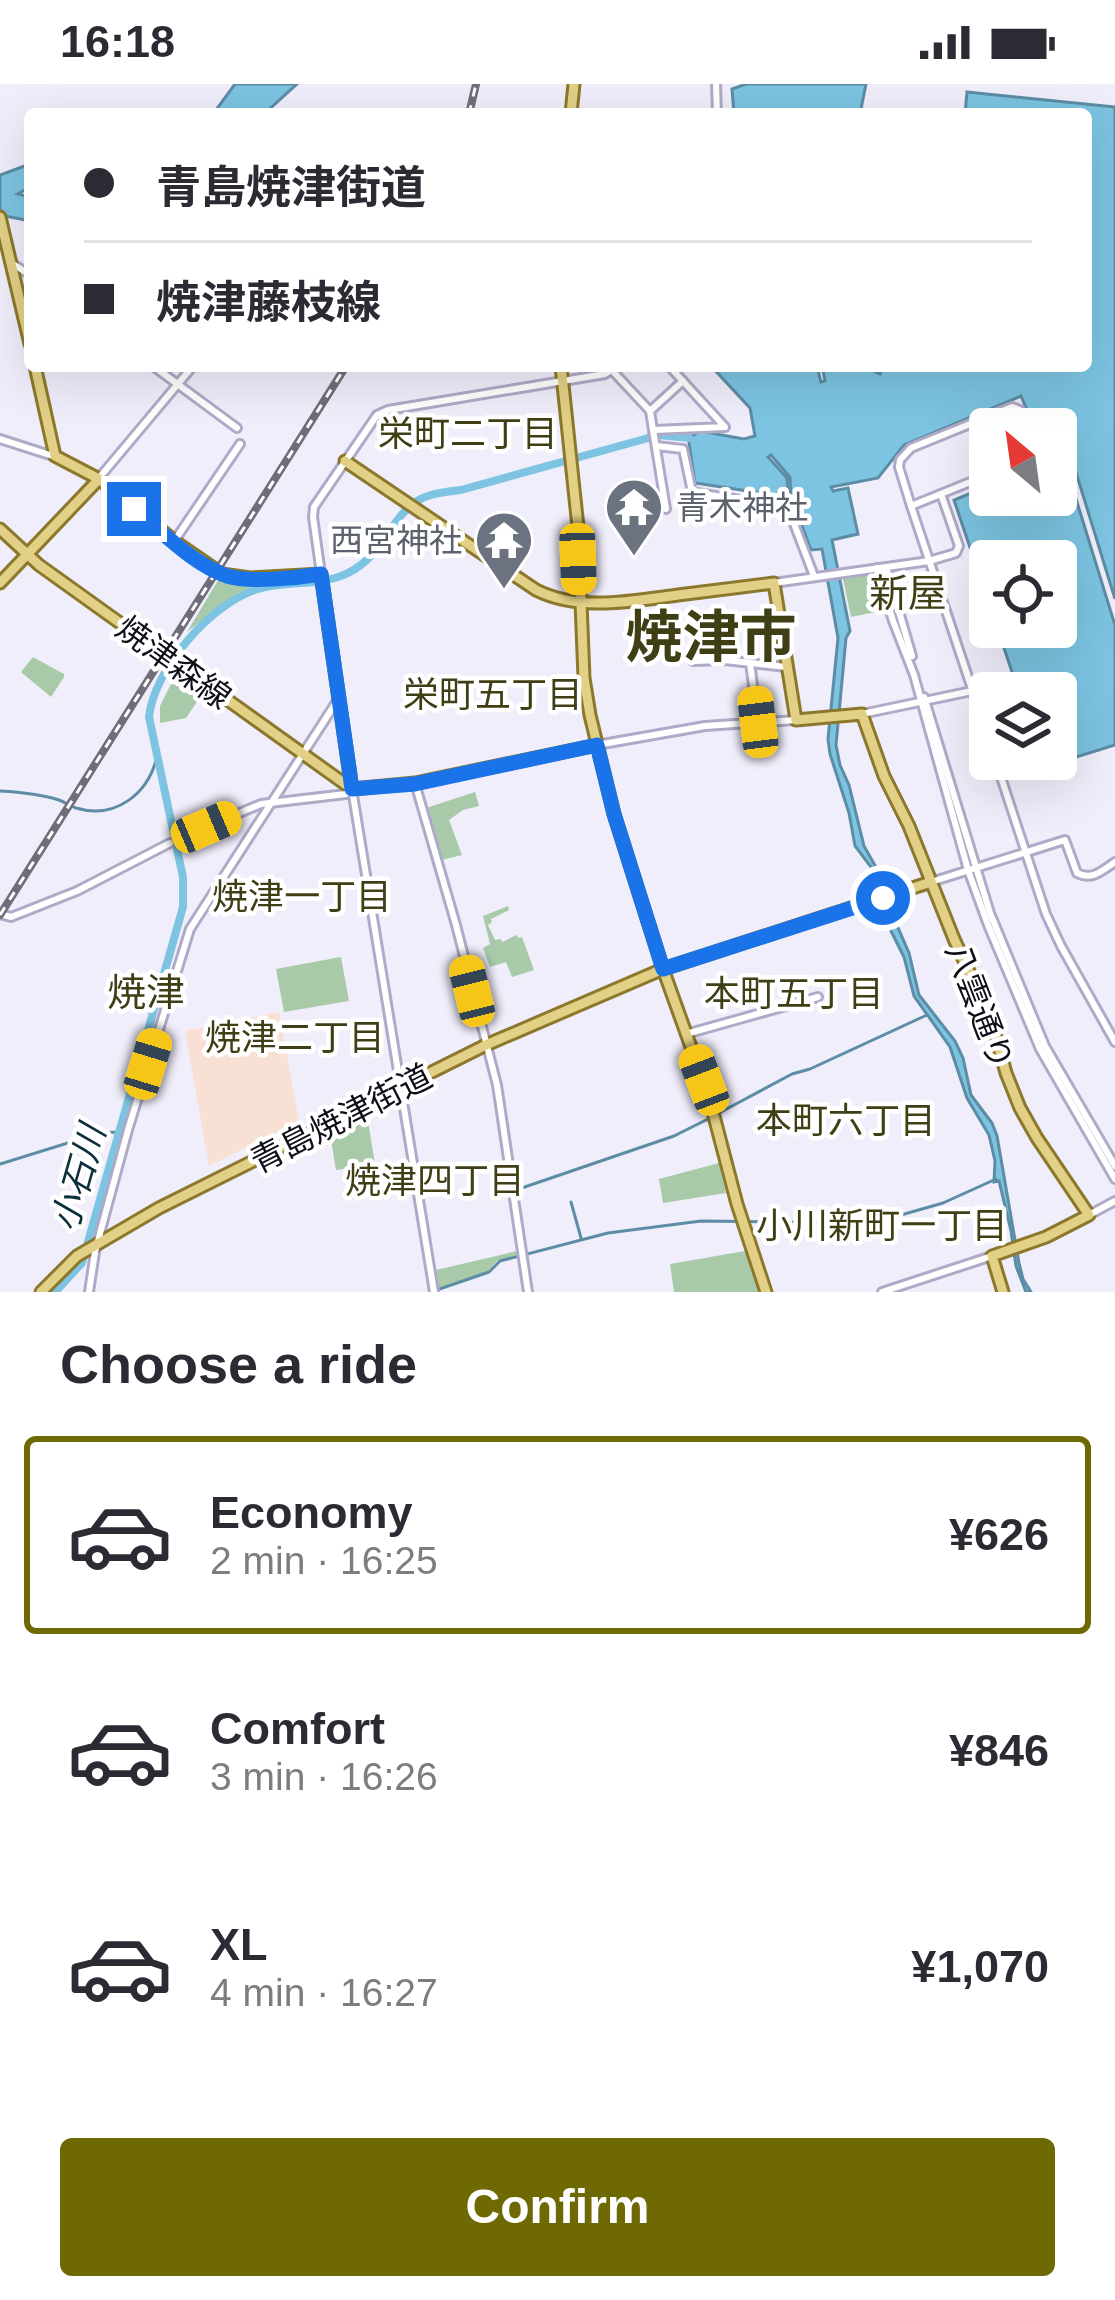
<!DOCTYPE html>
<html lang="en">
<head>
<meta charset="utf-8">
<style>
  :root { --surface:#fff; --page:#f2f2f3; --text:#2b2b33; --muted:#7c7c81; --line:#e1e1e2; --accent:#6e6903 }
  body { margin:0; font-family:Helvetica,"Noto Sans JP",sans-serif; background:var(--page); color:var(--text); height:100vh; display:flex; flex-direction:column; font-size:45px; white-space:nowrap }
  * { box-sizing:border-box; margin:0 }
  p { font-size:39px; color:var(--muted) }
  .icon { flex:none; width:66px; height:66px; fill:none; stroke:currentColor; stroke-width:2; stroke-linecap:round; stroke-linejoin:round }
  .map { position:relative; height:1208px; overflow:hidden }
  .panel { display:flex; flex-direction:column; background:var(--surface); flex:1 }
  .panel>* { flex:none }
  .hud { position:absolute; left:24px; top:24px; width:1068px; height:264px; border-radius:12px; box-shadow:0 12px 48px #0002; display:grid; align-content:center; height:264px; padding:0 60px; background:var(--surface) }
  .needle { width:78px; rotate:331deg }
  .fabs { position:absolute; left:969px; top:324px; display:grid; gap:24px }
  .fabs a { display:grid; place-items:center; width:108px; height:108px; border-radius:12px; background:var(--surface); box-shadow:0 12px 48px #0002; font-size:60px }
  .end { position:absolute; width:54px; height:54px; margin:-27px; border:15px solid #1a73e8; background:#fff; box-shadow:0 0 0 6px #fff }
  .from { border-radius:50% }
  .car { position:absolute; width:36px; height:72px; margin:-36px -18px; border-radius:15px; box-shadow:0 0 9px 3px #0007; background:linear-gradient(#f5c518 24%,#345 0 40%,#f5c518 0 76%,#345 0 86%,#f5c518 0) }
  .hud b { display:flex; align-items:center; gap:42px; height:114px; font-size:45px }
  .hud b+b { border-top:3px solid var(--line) }
  .hud i { width:30px; height:30px; background:var(--text) }
  ul { padding:0; list-style:none }
  li { display:flex; align-items:center; gap:36px; height:198px; margin:0 24px 18px; padding:0 36px; border:6px solid transparent; border-radius:12px }
  li div { flex:1 }
  li b { display:block; font-size:45px }
  li em { font-style:normal; font-weight:700 }
  li.active { border-color:var(--accent) }
  li>.icon { width:108px; height:108px; stroke-width:1.5 }
  h2 { padding:0 60px; font-size:54px; line-height:144px }
  .action { display:flex; gap:24px; margin-top:auto; padding:24px 60px }
  .action a { flex:1; height:138px; border-radius:12px; background:var(--accent); color:#fff; font-size:48px; font-weight:700; line-height:138px; text-align:center }
  .status { display:flex; justify-content:space-between; align-items:center; height:84px; padding:0 60px; background:var(--surface); direction:ltr }
  .status svg { height:33px; fill:currentColor }
  .map>svg:first-child { display:block }
  .education { fill:#f8e0d5 }
  .green { fill:#a8caa9 }
  .water { fill:#7cc4e1; stroke:#5c8da5; stroke-width:3 }
  .lines { fill:none; stroke-linecap:round; stroke-linejoin:round }
  .stream { stroke:#5c8da5; stroke-width:3 }
  .river { stroke:#7cc4e1; stroke-width:8 }
  .minor-casing { stroke:#afaac8; stroke-width:12 }
  .major-casing { stroke:#8c782c; stroke-width:15 }
  .minor { stroke:#fff; stroke-width:6 }
  .major { stroke:#e2d086; stroke-width:9 }
  .rail-casing { stroke:#6f6d79; stroke-width:8 }
  .rail { stroke:#fff; stroke-width:3; stroke-dasharray:9; stroke-linecap:butt }
  .major-bridge-casing { stroke:#8c782c; stroke-width:15; stroke-linecap:butt }
  .major-bridge { stroke:#e2d086; stroke-width:9 }
  .route { stroke:#1a73e8; stroke-width:15 }
  .labels { text-anchor:middle; stroke-width:9; stroke-linejoin:round; paint-order:stroke }
  .worship-label { font-size:33px; fill:#5b616d; stroke:#fff; text-anchor:start }
  .street-label { font-size:33px; fill:#100e19; stroke:#fff }
  .neighbourhood-label { font-size:36px; fill:#403e15; stroke:#fff }
  .water-label { font-size:36px; font-style:italic; fill:#0c2f3b; stroke:#fff }
  .quarter-label { font-size:39px; fill:#403e15; stroke:#fff }
  .town-label { font-size:57px; font-weight:bold; fill:#403e15; stroke:#fff }
</style>
</head>
<body>
<div class="status"><b>16:18</b><svg viewBox="0 0 49 12"><path d="M0 12V9h3v3zM5 12V6h3v6zM10 12V3h3v9zM15 12V0h3v12zM26 1h20v11H26zM47 4h2v5h-2z"/></svg></div>
<div class="map">
<svg width="1115" height="1208" viewBox="0 0 1115 1208">
  <rect width="100%" height="100%" fill="#f0eefb"/>
  <!-- education -->
  <polygon class="education" points="279,928 299,1037 209,1082 185,947"/>
  <!-- green -->
  <g class="green">
    <polygon points="867,491 875,528 851,533 843,495"/>
    <polygon points="220,493 238,497 272,497 238,509 187,548"/>
    <polygon points="33,573 64,590 64,593 51,613 21,588"/>
    <polygon points="176,590 203,609 186,634 160,639 160,622"/>
    <polygon points="475,708 479,722 463,726 449,736 462,771 441,776 426,724"/>
    <polygon points="508,822 509,826 491,835 492,838 488,841 495,856 500,855 503,858 516,851 519,854 522,853 534,886 512,893 506,878 490,883 483,864 490,860 483,832"/>
    <polygon points="341,873 349,917 284,928 276,885"/>
    <polygon points="366,1025 375,1080 336,1086 329,1044"/>
    <polygon points="719,1079 726,1109 663,1119 659,1095"/>
    <polygon points="517,1167 518,1172 497,1177 488,1187 437,1205 436,1186"/>
    <polygon points="745,1167 760,1208 674,1208 670,1180"/>
  </g>
  <!-- water -->
  <g class="water">
    <polygon points="235,0 297,0 264,30 213,30"/>
    <polygon points="746,0 866,0 860,30 734,30 732,5"/>
    <polygon points="967,8 1115,23 1115,515 1074,382 1056,374 1056,345 1035,345 1021,312 904,361 878,394 831,403 833,407 848,404 858,450 832,456 850,547 846,554 836,661 840,681 849,701 864,762 890,808 896,839 909,869 919,911 955,957 963,974 971,1011 992,1039 997,1052 1019,1179 1023,1195 1031,1208 1026,1208 1016,1182 1011,1147 999,1097 994,1098 995,1077 989,1051 967,1014 950,963 914,912 904,873 891,847 885,808 874,787 855,762 849,729 830,670 828,655 838,554 822,465 811,466 791,412 790,393 771,371 768,373 787,394 788,413 695,399 689,359 689,354 700,347 744,355 755,352 750,324 711,282 817,282 821,298 825,297 822,282 863,282 880,290 884,282 1086,282 1086,30 965,30"/>
    <polygon points="30,80 30,103 18,110 30,113 30,137 0,131 0,91"/>
    <polygon points="1056,383 1067,386 1115,541 1115,661 1044,683 1041,675 1056,675 1056,609 1019,609 997,543 1056,543 1056,477 990,477 990,523 954,416 990,401 990,411 1056,411"/>
  </g>
  <g class="lines">
    <!-- stream -->
    <g class="stream">
      <path d="M0,707C19,708 40,710 59,716C65,718 70,722 76,724C116,736 149,709 157,672"/>
      <polyline points="719,1029 792,990 810,985 927,931"/>
      <polyline points="0,1080 100,1049 118,1048"/>
      <polyline points="571,1118 581,1154"/>
      <polyline points="519,1165 510,1108 674,1052 710,1034"/>
      <polyline points="431,1208 489,1188 500,1177 608,1149 701,1137 873,1139 943,1119 996,1095"/>
    </g>
    <!-- river -->
    <path class="river" d="M55,1208L82,1179L183,823V793L149,633C154,585 211,519 258,505C287,496 320,503 348,489C384,471 391,433 417,417C430,409 446,408 461,406L659,351L689,354"/>
    <!-- minor casing -->
    <g class="minor-casing">
      <g id="minor">
        <polyline points="716,0 717,30"/>
        <polyline points="13,180 30,191"/>
        <polyline points="153,282 237,344"/>
        <polyline points="608,282 650,327 653,346 725,343 669,282"/>
        <polyline points="650,327 683,297"/>
        <polyline points="983,335 990,357"/>
        <polyline points="653,346 666,425"/>
        <polyline points="0,355 53,372"/>
        <polyline points="656,362 683,365 692,408 788,424 814,492"/>
        <polyline points="99,394 193,282"/>
        <polyline points="692,408 694,428"/>
        <polyline points="911,422 990,390"/>
        <polyline points="175,456 240,360"/>
        <polyline points="886,483 912,572"/>
        <polyline points="877,484 893,537 914,591 968,786 988,841 1040,965 1115,1095"/>
        <polyline points="321,490 313,433 314,423 377,331 388,326 605,290 618,282"/>
        <polyline points="774,499 929,477 956,469 959,462 941,410"/>
        <polyline points="693,577 725,576 786,583"/>
        <polyline points="750,579 758,638"/>
        <polyline points="924,613 990,829 1045,962 1115,1082"/>
        <polyline points="862,630 972,607"/>
        <polyline points="990,659 911,422 899,383 900,376 911,364 1012,323 1020,326 1025,345"/>
        <polyline points="597,661 705,642 796,636"/>
        <polyline points="995,675 1046,830 1061,862 1115,958"/>
        <polyline points="415,699 456,841 497,1001 528,1208"/>
        <polyline points="180,754 261,720 346,710 352,705 434,1208"/>
        <path d="M931,798L1065,756L1077,789C1092,797 1103,786 1115,778"/>
        <polyline points="0,830 11,833 77,807 170,759"/>
        <polyline points="686,950 818,913"/>
        <polyline points="1089,1131 1115,1117"/>
        <polyline points="89,1208 95,1168 128,1046 190,845 337,617"/>
        <polyline points="882,1208 992,1172"/>
      </g>
    </g>
    <!-- major casing -->
    <g class="major-casing">
      <g id="major">
        <polyline points="571,30 574,0"/>
        <polyline points="0,133 30,260"/>
        <polyline points="35,282 55,372 99,395 177,459 222,490 250,494 321,490 352,705"/>
        <polyline points="561,282 578,443 584,594 590,631 614,730 663,885 709,1013 737,1120 766,1208"/>
        <path d="M345,377L536,506C580,528 632,517 678,511C710,507 742,503 774,499L796,636L862,630L884,692L909,742L954,855L991,935L1006,989L1020,1024L1037,1054L1089,1131L1046,1153L992,1172L1003,1208"/>
        <polyline points="0,445 39,481 106,529"/>
        <polyline points="0,499 99,395"/>
        <polyline points="218,609 352,705"/>
        <polyline points="352,705 415,699 597,661"/>
        <polyline points="41,1208 77,1172 159,1124 486,961 663,885 931,798"/>
      </g>
    </g>
    <!-- minor -->
    <use href="#minor" class="minor"/>
    <!-- major -->
    <use href="#major" class="major"/>
    <!-- rail casing -->
    <g class="rail-casing">
      <g id="rail">
        <polyline points="469,30 476,0"/>
        <polyline points="0,831 346,282"/>
      </g>
    </g>
    <!-- rail -->
    <use href="#rail" class="rail"/>
    <!-- major-bridge casing -->
    <g class="major-bridge-casing">
      <polyline id="major-bridge" points="106,529 218,609"/>
    </g>
    <!-- major-bridge -->
    <use href="#major-bridge" class="major-bridge"/>
  </g>
  <g class="lines">
    <!-- route -->
    <path class="route" d="M134,425C162,447 192,480 227,492C249,499 297,494 321,490L352,705L415,700L597,661L614,730L663,885L883,814"/>
  </g>
  <!-- icons -->
  <defs>
    <g id="temple-pin" transform="scale(3)"><path d="M0 17L-7.5 6A9.5 9.5 0 1 1 7.5 6Z" fill="#6b7280" stroke="#fff"/><path d="M0-6L5-2H3V0L6.5 2.5H4V6H1.5V3h-3V6H-4V2.5H-6.5L-3 0V-2H-5Z" fill="#fff"/></g>
  </defs>
  <g fill-rule="evenodd">
    <use href="#temple-pin" x="634" y="423"/>
    <use href="#temple-pin" x="504" y="456"/>
  </g>
  <g class="labels">
    <!-- worship labels -->
    <g class="worship-label">
      <text x="676" y="435">青木神社</text>
      <text x="462" y="468" text-anchor="end">西宮神社</text>
    </g>
    <!-- street labels -->
    <g class="street-label">
      <text transform="translate(174 578) rotate(36)" y="12">焼津森線</text>
      <text transform="translate(980 922) rotate(69)" y="12">八雲通り</text>
      <text transform="translate(341 1034) rotate(-27)" y="12">青島焼津街道</text>
    </g>
    <!-- neighbourhood labels -->
    <g class="neighbourhood-label">
      <text x="468" y="362">栄町二丁目</text>
      <text x="493" y="623">栄町五丁目</text>
      <text x="302" y="825">焼津一丁目</text>
      <text x="794" y="922">本町五丁目</text>
      <text x="295" y="966">焼津二丁目</text>
      <text x="846" y="1049">本町六丁目</text>
      <text x="435" y="1109">焼津四丁目</text>
      <text x="882" y="1154">小川新町一丁目</text>
    </g>
    <!-- water labels -->
    <g class="water-label">
      <text transform="translate(78 1094) rotate(-74)" y="13">小石川</text>
    </g>
    <!-- quarter labels -->
    <g class="quarter-label">
      <text x="908" y="523">新屋</text>
      <text x="146" y="922">焼津</text>
    </g>
    <!-- town labels -->
    <g class="town-label">
      <text x="711" y="573">焼津市</text>
    </g>
  </g>
</svg>
<div class="fabs">
<a><svg class="needle" viewBox="-14 -14 28 28"><path d="M0-13l5 13h-10z" fill="#e53935"/><path d="M0 13l5-13h-10z" fill="#7c7c81"/></svg></a>
<a><svg class="icon" aria-label="locate" viewBox="0 0 24 24"><circle cx="12" cy="12" r="6"/><path d="M12 2v4M12 18v4M2 12h4M18 12h4"/></svg></a>
<a><svg class="icon" aria-label="layers" viewBox="0 0 24 24"><path d="M12 4l9 5-9 5-9-5zM3 14l9 5 9-5"/></svg></a>
</div>
<i class="end from" style="left:883px;top:814px"></i>
<i class="end" style="left:134px;top:425px"></i>
<i class="car" style="left:578px;top:475px;rotate:178deg"></i>
<i class="car" style="left:758px;top:638px;rotate:353deg"></i>
<i class="car" style="left:206px;top:743px;rotate:67deg"></i>
<i class="car" style="left:472px;top:907px;rotate:346deg"></i>
<i class="car" style="left:148px;top:980px;rotate:17deg"></i>
<i class="car" style="left:704px;top:996px;rotate:339deg"></i>
<div class="hud">
<b><i class="from"></i>青島焼津街道</b>
<b><i></i>焼津藤枝線</b>
</div>
</div>
<section class="panel">
<h2>Choose a ride</h2>
<ul>
<li class="active"><svg class="icon" aria-label="car" viewBox="0 0 24 24"><path d="M5 17H2v-5l4-1 3-4h7l3 4 3 1v5h-3M9 17h6M6 11h13"/><circle cx="7" cy="17" r="2"/><circle cx="17" cy="17" r="2"/></svg><div><b>Economy</b><p>2 min · 16:25</p></div><em>¥626</em></li>
<li><svg class="icon" aria-label="car" viewBox="0 0 24 24"><path d="M5 17H2v-5l4-1 3-4h7l3 4 3 1v5h-3M9 17h6M6 11h13"/><circle cx="7" cy="17" r="2"/><circle cx="17" cy="17" r="2"/></svg><div><b>Comfort</b><p>3 min · 16:26</p></div><em>¥846</em></li>
<li><svg class="icon" aria-label="car" viewBox="0 0 24 24"><path d="M5 17H2v-5l4-1 3-4h7l3 4 3 1v5h-3M9 17h6M6 11h13"/><circle cx="7" cy="17" r="2"/><circle cx="17" cy="17" r="2"/></svg><div><b>XL</b><p>4 min · 16:27</p></div><em>¥1,070</em></li>
</ul>
<div class="action"><a>Confirm</a></div>
</section>
</body>
</html>
